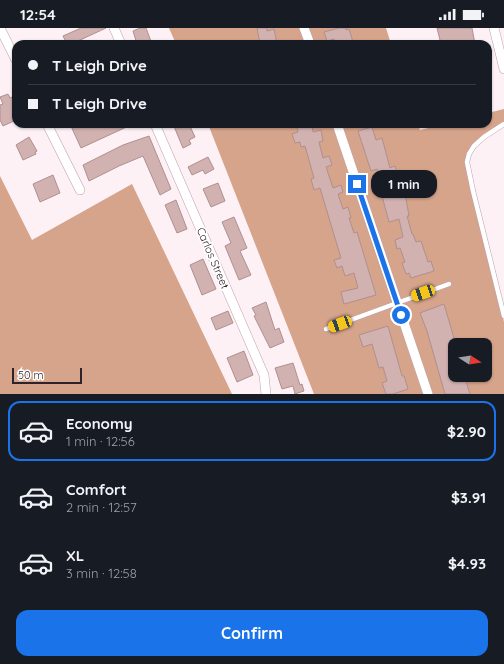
<!DOCTYPE html>
<html lang="en">
<head>
<meta charset="utf-8">
<style>
  :root { --surface:#171b24; --page:#20242c; --text:#f1f3f6; --muted:#9ea1a6; --line:#363941; --accent:#1a73e8 }
  body { margin:0; font-family:Quicksand,sans-serif; background:var(--page); color:var(--text); height:100vh; display:flex; flex-direction:column; font-size:15px; white-space:nowrap }
  * { box-sizing:border-box; margin:0 }
  p { font-size:13px; color:var(--muted) }
  .icon { flex:none; width:22px; height:22px; fill:none; stroke:currentColor; stroke-width:2; stroke-linecap:round; stroke-linejoin:round }
  .map { position:relative; height:366px; overflow:hidden }
  .sheet { display:flex; flex-direction:column; background:var(--surface); flex:1 }
  .sheet>* { flex:none }
  .top-card { position:absolute; left:12px; top:12px; width:480px; height:88px; border-radius:12px; box-shadow:0 1px 3px #0004; display:grid; align-content:center; height:88px; padding:0 16px; background:var(--surface) }
  .needle { width:26px; rotate:102deg }
  .tools { position:absolute; left:448px; top:310px; display:grid; gap:8px }
  .tools a { display:grid; place-items:center; width:44px; height:44px; border-radius:8px; background:var(--surface); box-shadow:0 1px 3px #0004; font-size:20px }
  .scale { position:absolute; left:12px; bottom:10px; width:70px; box-sizing:border-box; padding-left:4px; border:2px solid #2e2328; border-top:0; font-size:11px; line-height:14px; white-space:nowrap; color:#2e2328; -webkit-text-stroke:3px #fff; paint-order:stroke }
  .end { position:absolute; width:18px; height:18px; margin:-9px; border:5px solid #1a73e8; background:#fff; box-shadow:0 0 0 2px #fff }
  .from { border-radius:50% }
  .bubble { position:absolute; height:28px; border-radius:12px; background:var(--surface); box-shadow:0 1px 3px #0004; font-size:13px; font-weight:700; line-height:28px; text-align:center }
  .car { position:absolute; width:12px; height:24px; margin:-12px -6px; border-radius:5px; box-shadow:0 0 3px 1px #0007; background:linear-gradient(#f5c518 24%,#345 0 40%,#f5c518 0 76%,#345 0 86%,#f5c518 0) }
  .top-card b { display:flex; align-items:center; gap:14px; height:38px; font-size:15px }
  .top-card b+b { border-top:1px solid var(--line) }
  .top-card i { width:10px; height:10px; background:var(--text) }
  ul { padding:7px 0 0; list-style:none }
  li { display:flex; align-items:center; gap:12px; height:60px; margin:0 8px 6px; padding:0 8px; border:2px solid transparent; border-radius:12px }
  li div { flex:1 }
  li b { display:block; font-size:15px }
  li em { font-style:normal; font-weight:700 }
  li.active { border-color:var(--accent) }
  li>.icon { width:36px; height:36px; stroke-width:1.5 }
  .primary-button { display:flex; gap:8px; margin-top:auto; padding:8px 16px }
  .primary-button a { flex:1; height:46px; border-radius:12px; background:var(--accent); color:#fff; font-size:16px; font-weight:700; line-height:46px; text-align:center }
  .status { display:flex; justify-content:space-between; align-items:center; height:28px; padding:0 20px; background:var(--surface); direction:ltr }
  .status svg { height:11px; fill:currentColor }
  .map>svg:first-child { display:block }
  .forest { fill:#d6a38b; fill-rule:evenodd }
  .building { fill:#d2b1b1; stroke:#af908f }
  .lines { fill:none; stroke-linecap:round; stroke-linejoin:round }
  .service-casing { stroke:#bea1ae; stroke-width:5.5 }
  .minor-casing { stroke:#bea1ae; stroke-width:10 }
  .service { stroke:#fff; stroke-width:4.5 }
  .minor { stroke:#fff; stroke-width:9 }
  .route { stroke:#1a73e8; stroke-width:5 }
  .labels { text-anchor:middle; stroke-width:3.5; stroke-linejoin:round; paint-order:stroke }
  .street-label { font-size:11px; fill:#2e2328; stroke:#fff }
</style>
</head>
<body>
<div class="status"><b>12:54</b><svg viewBox="0 0 49 12"><path d="M0 12V9h3v3zM5 12V6h3v6zM10 12V3h3v9zM15 12V0h3v12zM26 1h20v11H26zM47 4h2v5h-2z"/></svg></div>
<div class="map">
<svg width="504" height="366" viewBox="0 0 504 366">
  <rect width="100%" height="100%" fill="#fdf1f6"/>
  <!-- forest -->
  <g class="forest">
    <polygon points="169,0 386,0 391,16 176,16"/>
    <path d="M504,81V94L468,125L471,163L504,294V366H314L208,96H418L420,102L445,96H488V85ZM455,317H485V347H455Z"/>
    <polygon points="0,148 32,212 132,156 232,366 0,366"/>
  </g>
  <!-- building -->
  <g class="building">
    <polygon points="81,0 106,0 78,13 80,16 67,16 63,8"/>
    <polygon points="140,0 146,0 152,16 137,16 133,3"/>
    <polygon points="257,0 267,0 267,3 274,1 277,16 260,16"/>
    <polygon points="339,0 346,0 346,2 349,1 353,14 347,16 335,16 334,11 327,13 324,4"/>
    <polygon points="437,0 472,0 475,16 441,16"/>
    <polygon points="8,66 10,70 16,67 16,92 3,98 0,92 0,77 3,76 0,69"/>
    <polygon points="70,96 133,96 81,120"/>
    <polygon points="173,96 189,96 195,109 189,112 191,116 183,120"/>
    <polygon points="296,96 312,96 313,104 321,102 323,113 319,114 323,130 329,128 332,137 326,139 333,160 341,157 343,164 338,166 343,181 348,179 351,190 349,190 354,205 357,204 376,267 344,276 341,264 358,260 354,245 345,248 342,238 337,240 334,232 341,230 320,160 314,162 311,151 314,150 305,118 301,119 300,114 295,115 292,106 298,104"/>
    <polygon points="372,99 376,112 382,110 390,140 395,138 406,171 409,188 407,188 412,206 413,206 416,214 421,213 428,234 431,233 434,243 411,250 409,245 406,246 402,235 405,234 400,220 397,221 395,212 403,209 399,191 389,194 382,168 384,167 377,141 371,143 358,103"/>
    <polygon points="149,108 171,161 160,167 143,128 119,138 89,153 83,137 123,117"/>
    <polygon points="29,109 37,123 35,124 36,126 23,132 16,117"/>
    <polygon points="208,129 214,141 205,146 203,142 192,147 188,139"/>
    <polygon points="53,147 60,165 40,174 33,156"/>
    <polygon points="218,155 225,173 211,179 203,161"/>
    <polygon points="176,172 187,201 177,205 165,177"/>
    <polygon points="234,189 247,220 240,223 251,247 239,252 225,218 231,215 222,194"/>
    <polygon points="203,231 216,261 202,267 190,237"/>
    <polygon points="266,274 275,302 279,300 284,314 270,320 254,288 256,287 252,280"/>
    <polygon points="444,276 456,317 455,317 455,347 464,347 470,366 445,366 427,303 420,285"/>
    <polygon points="228,283 233,295 216,302 211,290"/>
    <polygon points="388,298 402,348 404,348 408,361 393,366 386,366 382,355 387,353 383,339 379,340 372,316 363,319 359,307"/>
    <polygon points="244,323 253,347 237,354 227,330"/>
    <polygon points="293,335 300,357 302,356 304,363 295,366 293,358 282,361 275,340"/>
  </g>
  <g class="lines">
    <!-- service casing -->
    <g class="service-casing">
      <g id="service">
        <polyline points="504,96 484,109 474,118 469,126 467,134 473,163 504,288"/>
        <polyline points="326,301 449,256"/>
      </g>
    </g>
    <!-- minor casing -->
    <g class="minor-casing">
      <g id="minor">
        <polyline points="0,0 16,32"/>
        <polyline points="114,0 121,16"/>
        <polyline points="304,0 310,16"/>
        <polyline points="494,0 504,41"/>
        <polyline points="47,96 80,162"/>
        <polyline points="155,96 264,347 266,366"/>
        <polyline points="337,96 428,366"/>
      </g>
    </g>
    <!-- service -->
    <use href="#service" class="service"/>
    <!-- minor -->
    <use href="#minor" class="minor"/>
  </g>
  <g class="lines">
    <!-- route -->
    <polyline class="route" points="357,156 401,287"/>
  </g>
  <g class="labels">
    <!-- street labels -->
    <g class="street-label">
      <text transform="translate(213 230) rotate(67)" y="4">Carlos Street</text>
    </g>
  </g>
</svg>
<div class="tools">
<a><svg class="needle" viewBox="-14 -14 28 28"><path d="M0-13l5 13h-10z" fill="#e53935"/><path d="M0 13l5-13h-10z" fill="#9ea1a6"/></svg></a>
</div>
<div class="scale">50 m</div>
<i class="end from" style="left:401px;top:287px"></i>
<i class="end" style="left:357px;top:156px"></i>
<div class="bubble" style="left:371px;top:142px;width:66px">1 min</div>
<i class="car" style="left:423px;top:265px;rotate:251deg"></i>
<i class="car" style="left:340px;top:296px;rotate:250deg"></i>
<div class="top-card">
<b><i class="from"></i>T Leigh Drive</b>
<b><i></i>T Leigh Drive</b>
</div>
</div>
<section class="sheet">
<ul>
<li class="active"><svg class="icon" aria-label="car" viewBox="0 0 24 24"><path d="M5 17H2v-5l4-1 3-4h7l3 4 3 1v5h-3M9 17h6M6 11h13"/><circle cx="7" cy="17" r="2"/><circle cx="17" cy="17" r="2"/></svg><div><b>Economy</b><p>1 min · 12:56</p></div><em>$2.90</em></li>
<li><svg class="icon" aria-label="car" viewBox="0 0 24 24"><path d="M5 17H2v-5l4-1 3-4h7l3 4 3 1v5h-3M9 17h6M6 11h13"/><circle cx="7" cy="17" r="2"/><circle cx="17" cy="17" r="2"/></svg><div><b>Comfort</b><p>2 min · 12:57</p></div><em>$3.91</em></li>
<li><svg class="icon" aria-label="car" viewBox="0 0 24 24"><path d="M5 17H2v-5l4-1 3-4h7l3 4 3 1v5h-3M9 17h6M6 11h13"/><circle cx="7" cy="17" r="2"/><circle cx="17" cy="17" r="2"/></svg><div><b>XL</b><p>3 min · 12:58</p></div><em>$4.93</em></li>
</ul>
<div class="primary-button"><a>Confirm</a></div>
</section>
</body>
</html>
